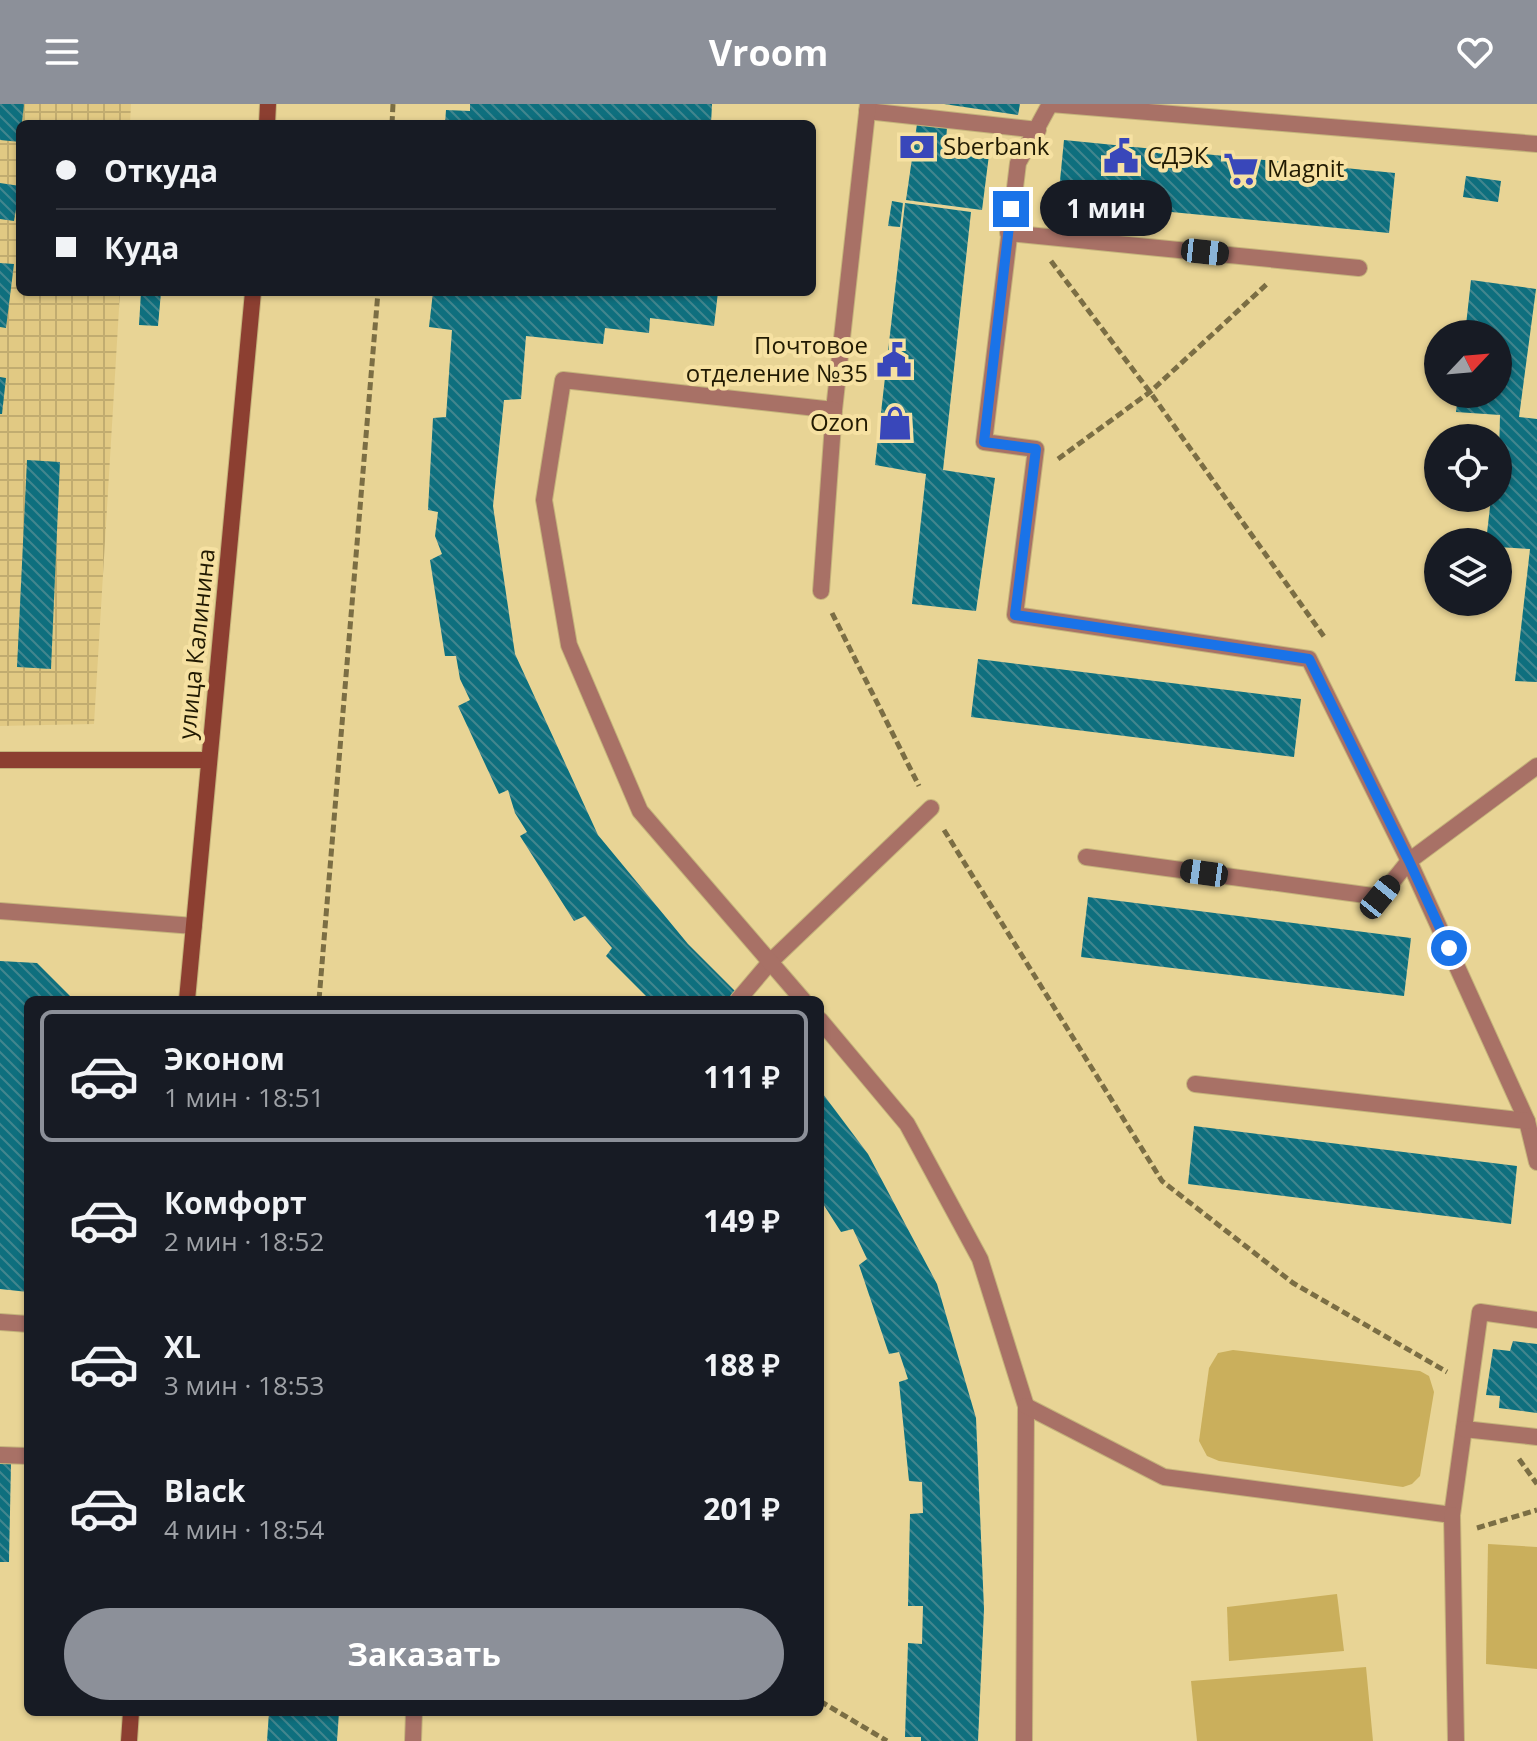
<!DOCTYPE html>
<html lang="ru">
<head>
<meta charset="utf-8">
<style>
  :root { --surface:#171b24; --page:#242831; --text:#f1f3f6; --muted:#9ea1a6; --line:#363941; --accent:#8c9099 }
  body { margin:0; font-family:"Open Sans",sans-serif; background:var(--page); color:var(--text); height:100vh; display:flex; flex-direction:column; font-size:30px; white-space:nowrap }
  * { box-sizing:border-box; margin:0 }
  p { font-size:26px; color:var(--muted) }
  .icon { flex:none; width:44px; height:44px; fill:none; stroke:currentColor; stroke-width:2; stroke-linecap:round; stroke-linejoin:round }
  .map { position:relative; flex:1; overflow:hidden }
  .sheet { position:absolute; left:24px; top:892px; width:800px; height:720px; display:flex; flex-direction:column; background:var(--surface); border-radius:12px; box-shadow:0 2px 6px #0004 }
  .sheet>* { flex:none }
  .top-card { position:absolute; left:16px; top:16px; width:800px; height:176px; border-radius:12px; box-shadow:0 2px 6px #0004; display:grid; align-content:center; height:176px; padding:0 40px; background:var(--surface) }
  .needle { width:52px; rotate:64deg }
  .fabs { position:absolute; left:1424px; top:216px; display:grid; gap:16px }
  .fabs a { display:grid; place-items:center; width:88px; height:88px; border-radius:50%; background:var(--surface); box-shadow:0 2px 6px #0004; font-size:40px }
  .end { position:absolute; width:36px; height:36px; margin:-18px; border:10px solid #1a73e8; background:#fff; box-shadow:0 0 0 4px #fff }
  .from { border-radius:50% }
  .bubble { position:absolute; height:56px; border-radius:28px; background:var(--surface); box-shadow:0 2px 6px #0004; font-size:26px; font-weight:700; line-height:56px; text-align:center }
  .car { position:absolute; width:24px; height:48px; margin:-24px -12px; border-radius:10px; box-shadow:0 0 6px 2px #0007; background:linear-gradient(#222 24%,#8ab4d8 0 40%,#222 0 76%,#8ab4d8 0 86%,#222 0) }
  .top-card b { display:flex; align-items:center; gap:28px; height:76px; font-size:30px }
  .top-card b+b { border-top:2px solid var(--line) }
  .top-card i { width:20px; height:20px; background:var(--text) }
  ul { padding:14px 0 0; list-style:none }
  li { display:flex; align-items:center; gap:24px; height:132px; margin:0 16px 12px; padding:0 24px; border:4px solid transparent; border-radius:12px }
  li div { flex:1 }
  li b { display:block; font-size:30px }
  li em { font-style:normal; font-weight:700 }
  li.current { border-color:var(--accent) }
  li>.icon { width:72px; height:72px; stroke-width:1.5 }
  .action { display:flex; gap:16px; margin-top:auto; padding:16px 40px }
  .action a { flex:1; height:92px; border-radius:48px; background:var(--accent); color:#fff; font-size:32px; font-weight:700; line-height:92px; text-align:center }
  header { display:flex; justify-content:space-between; align-items:center; height:104px; padding:0 40px; background:var(--accent); color:#fff; font-size:36px; font-weight:700 }
  .map>svg:first-child { display:block }
  .industrial { fill:url(#industrial-grid) }
  .green { fill:#caaf5c }
  .building { fill:url(#building-back-hatch) }
  .lines { fill:none; stroke-linecap:round; stroke-linejoin:round }
  .lane-casing { stroke:#c4b37b; stroke-width:18 }
  .secondary-casing { stroke:#c4b37b; stroke-width:18 }
  .path { stroke:#7b6e44; stroke-width:5; stroke-dasharray:8 4; stroke-linecap:butt }
  .lane { stroke:#a87166; stroke-width:16 }
  .secondary { stroke:#8c3f31; stroke-width:16 }
  .route { stroke:#1a73e8; stroke-width:10 }
  .labels { text-anchor:middle; stroke-width:8; stroke-linejoin:round; paint-order:stroke }
  .poi-label { font-size:24px; fill:#211a02; stroke:#f6e1a2; text-anchor:start }
  .street-label { font-size:24px; fill:#211a02; stroke:#f6e1a2 }
</style>
</head>
<body>
<header><svg class="icon" aria-label="menu" viewBox="0 0 24 24"><path d="M4 6h16M4 12h16M4 18h16"/></svg>Vroom<svg class="icon" aria-label="heart" viewBox="0 0 24 24"><path d="M12 20l-8-8c-3-5 5-10 8-4 3-6 11-1 8 4z"/></svg></header>
<div class="map">
<svg width="1537" height="1637" viewBox="0 0 1537 1637">
  <defs>
    <pattern id="industrial-grid" width="8" height="8" patternUnits="userSpaceOnUse" patternTransform="scale(2)"><rect width="8" height="8" fill="#e1c983"/><path d="M0 4h8M4 0v8" fill="none" stroke="#c1ac70"/></pattern>
    <pattern id="building-back-hatch" width="6" height="6" patternUnits="userSpaceOnUse" patternTransform="scale(2)"><rect width="6" height="6" fill="#0e6f7e"/><path d="M-1 5l2 2M0 0l6 6M5-1l2 2" fill="none" stroke="#42868e"/></pattern>
  </defs>
  <rect width="100%" height="100%" fill="#e8d495"/>
  <!-- industrial -->
  <polygon class="industrial" points="0,0 131,0 130,20 20,20 20,188 120,188 94,620 0,622"/>
  <!-- green -->
  <g class="green">
    <polygon points="1233,1246 1420,1267 1429,1272 1434,1288 1420,1372 1412,1380 1403,1383 1219,1357 1207,1352 1199,1337 1209,1264 1218,1249"/>
    <polygon points="1488,1440 1537,1443 1537,1565 1486,1560"/>
    <polygon points="1337,1490 1344,1547 1229,1557 1227,1503"/>
    <polygon points="1366,1563 1373,1637 1197,1637 1191,1577"/>
  </g>
  <!-- building -->
  <g class="building">
    <polygon points="0,0 24,0 20,38 0,36"/>
    <polygon points="470,0 712,0 711,20 445,20 446,6 470,7"/>
    <polygon points="944,0 1020,0 1018,11"/>
    <polygon points="917,20 947,23 946,38 990,43 982,106 906,96"/>
    <polygon points="1064,36 1395,69 1389,129 1058,97"/>
    <polygon points="1466,72 1501,77 1498,98 1463,93"/>
    <polygon points="0,79 20,82 14,117 0,115"/>
    <polygon points="892,97 903,99 900,123 888,122"/>
    <polygon points="905,99 971,108 943,366 995,374 976,507 912,500 926,370 875,361"/>
    <polygon points="0,159 14,160 6,224 0,223"/>
    <polygon points="1471,176 1536,185 1519,313 1537,315 1537,578 1515,577 1530,445 1498,443 1498,438 1486,438 1491,394 1498,394 1500,311 1456,308 1458,290 1498,290 1498,230 1465,230"/>
    <polygon points="141,188 161,188 158,222 139,221"/>
    <polygon points="433,188 718,188 714,222 650,214 649,229 605,224 603,240 526,232 521,295 504,296 493,402 515,550 598,731 688,840 744,896 650,896 606,852 612,844 585,812 574,817 520,732 527,728 515,709 508,686 499,690 458,602 470,596 460,575 456,552 445,552 430,456 442,450 435,432 438,408 428,406 433,314 446,313 452,226 429,223"/>
    <polygon points="0,273 6,274 2,310 0,310"/>
    <polygon points="27,356 60,358 51,565 17,563"/>
    <polygon points="978,555 1301,595 1294,653 971,613"/>
    <polygon points="1088,793 1411,834 1404,892 1081,853"/>
    <polygon points="0,857 37,859 72,894 71,896 28,896 28,1188 0,1185"/>
    <polygon points="820,986 868,1050 937,1180 976,1314 984,1505 978,1637 921,1637 921,1633 905,1633 908,1539 922,1540 923,1502 908,1502 910,1410 923,1409 922,1378 909,1377 899,1278 908,1275 899,1248 889,1250 859,1161 867,1155 853,1125 841,1128 820,1095"/>
    <polygon points="1194,1022 1517,1062 1511,1120 1188,1080"/>
    <polygon points="1513,1237 1537,1240 1537,1309 1499,1304 1500,1292 1486,1291 1493,1245 1510,1247"/>
    <polygon points="0,1358 11,1358 9,1458 0,1458"/>
    <polygon points="269,1608 339,1608 337,1637 267,1637"/>
  </g>
  <g class="lines">
    <!-- lane casing -->
    <g class="lane-casing">
      <g id="lane">
        <polyline points="1050,0 1018,59 984,338 1036,345 1015,511 1309,555 1409,757 1527,1017 1537,1058"/>
        <polyline points="1051,0 1537,40"/>
        <polyline points="867,7 1038,26"/>
        <polyline points="1008,129 1359,164"/>
        <polyline points="821,487 834,306 868,0"/>
        <polyline points="1086,753 1380,793 1409,757 1537,662"/>
        <polyline points="0,807 194,822"/>
        <polyline points="738,896 771,857 931,704"/>
        <polyline points="803,896 640,707 569,541 544,396 563,276 834,306"/>
        <polyline points="820,916 907,1020 980,1155 1026,1302 1024,1637"/>
        <polyline points="1195,980 1527,1017"/>
        <polyline points="0,1218 28,1220"/>
        <polyline points="1026,1302 1164,1373 1452,1411 1480,1208 1537,1216"/>
        <polyline points="1464,1325 1537,1333"/>
        <polyline points="0,1351 28,1352"/>
        <polyline points="1452,1411 1456,1637"/>
        <polyline points="413,1637 414,1608"/>
      </g>
    </g>
    <!-- secondary casing -->
    <g class="secondary-casing">
      <g id="secondary">
        <polyline points="267,20 268,0"/>
        <polyline points="0,656 209,656"/>
        <polyline points="187,896 253,188"/>
        <polyline points="129,1637 131,1608"/>
      </g>
    </g>
    <!-- path -->
    <g class="path">
      <polyline points="392,20 393,0"/>
      <polyline points="1051,157 1150,288 1325,534"/>
      <polyline points="1058,355 1150,288 1268,179"/>
      <polyline points="832,509 919,682"/>
      <polyline points="944,726 1162,1077 1293,1179 1447,1268"/>
      <polyline points="319,896 378,188"/>
      <polyline points="1519,1355 1537,1380"/>
      <polyline points="1477,1424 1537,1406"/>
      <polyline points="820,1597 887,1637"/>
    </g>
    <!-- lane -->
    <use href="#lane" class="lane"/>
    <!-- secondary -->
    <use href="#secondary" class="secondary"/>
  </g>
  <g class="lines">
    <!-- route -->
    <polyline class="route" points="1011,105 984,338 1036,345 1015,511 1309,555 1409,757 1449,844"/>
  </g>
  <!-- icons -->
  <defs>
    <g id="bank-bare" transform="scale(2.76)"><path d="M-6-4H6V4H-6ZM0-2.3a2.3 2.3 0 1 0 0 4.6a2.3 2.3 0 1 0 0-4.6Z" fill="#3947ba" stroke="#f6e1a2" stroke-width="2.5" paint-order="stroke"/></g>
    <g id="civic-bare" transform="scale(2.76)"><path d="M-.6-6.5H3V-4.5H.6V-3L4-1V1h2V6H-6V1h2V-1L-.6-3ZM-1.2 2.5V6h2.4V2.5Z" fill="#3947ba" stroke="#f6e1a2" stroke-width="2.5" paint-order="stroke"/></g>
    <g id="supermarket-bare" transform="scale(2.76)"><path d="M-6-5.5h2.5l.6 2H6L4.5 2H-2.5L-4.4-4H-6ZM-1.5 3.2a1.3 1.3 0 1 0 .1 0ZM3 3.2a1.3 1.3 0 1 0 .1 0Z" fill="#3947ba" stroke="#f6e1a2" stroke-width="2.5" paint-order="stroke"/></g>
    <g id="shop-bare" transform="scale(2.76)"><path d="M-5-2.5h2.3a2.7 3.5 0 0 1 5.4 0H5L5.5 6h-11ZM-1.5-2.5h3a1.5 2.3 0 0 0-3 0Z" fill="#3947ba" stroke="#f6e1a2" stroke-width="2.5" paint-order="stroke"/></g>
  </defs>
  <g fill-rule="evenodd">
    <use href="#bank-bare" x="917" y="43"/>
    <use href="#civic-bare" x="1121" y="52"/>
    <use href="#supermarket-bare" x="1241" y="65"/>
    <use href="#civic-bare" x="894" y="256"/>
    <use href="#shop-bare" x="895" y="319"/>
  </g>
  <g class="labels">
    <!-- poi labels -->
    <g class="poi-label">
      <text x="943" y="51">Sberbank</text>
      <text x="1147" y="60">СДЭК</text>
      <text x="1267" y="73">Magnit</text>
      <text x="868" y="250" text-anchor="end">Почтовое<tspan x="868" dy="28">отделение №35</tspan></text>
      <text x="869" y="327" text-anchor="end">Ozon</text>
    </g>
    <!-- street labels -->
    <g class="street-label">
      <text transform="translate(197 540) rotate(-84)" y="8">улица Калинина</text>
    </g>
  </g>
</svg>
<div class="fabs">
<a><svg class="needle" viewBox="-14 -14 28 28"><path d="M0-13l5 13h-10z" fill="#e53935"/><path d="M0 13l5-13h-10z" fill="#9ea1a6"/></svg></a>
<a><svg class="icon" aria-label="locate" viewBox="0 0 24 24"><circle cx="12" cy="12" r="6"/><path d="M12 2v4M12 18v4M2 12h4M18 12h4"/></svg></a>
<a><svg class="icon" aria-label="layers" viewBox="0 0 24 24"><path d="M12 4l9 5-9 5-9-5zM3 14l9 5 9-5"/></svg></a>
</div>
<i class="end from" style="left:1449px;top:844px"></i>
<i class="end" style="left:1011px;top:105px"></i>
<div class="bubble" style="left:1040px;top:76px;width:132px">1 мин</div>
<i class="car" style="left:1205px;top:148px;rotate:96deg"></i>
<i class="car" style="left:1204px;top:769px;rotate:278deg"></i>
<i class="car" style="left:1380px;top:793px;rotate:39deg"></i>
<div class="top-card">
<b><i class="from"></i>Откуда</b>
<b><i></i>Куда</b>
</div>
<section class="sheet">
<ul>
<li class="current"><svg class="icon" aria-label="car" viewBox="0 0 24 24"><path d="M5 17H2v-5l4-1 3-4h7l3 4 3 1v5h-3M9 17h6M6 11h13"/><circle cx="7" cy="17" r="2"/><circle cx="17" cy="17" r="2"/></svg><div><b>Эконом</b><p>1 мин · 18:51</p></div><em>111 ₽</em></li>
<li><svg class="icon" aria-label="car" viewBox="0 0 24 24"><path d="M5 17H2v-5l4-1 3-4h7l3 4 3 1v5h-3M9 17h6M6 11h13"/><circle cx="7" cy="17" r="2"/><circle cx="17" cy="17" r="2"/></svg><div><b>Комфорт</b><p>2 мин · 18:52</p></div><em>149 ₽</em></li>
<li><svg class="icon" aria-label="car" viewBox="0 0 24 24"><path d="M5 17H2v-5l4-1 3-4h7l3 4 3 1v5h-3M9 17h6M6 11h13"/><circle cx="7" cy="17" r="2"/><circle cx="17" cy="17" r="2"/></svg><div><b>XL</b><p>3 мин · 18:53</p></div><em>188 ₽</em></li>
<li><svg class="icon" aria-label="car" viewBox="0 0 24 24"><path d="M5 17H2v-5l4-1 3-4h7l3 4 3 1v5h-3M9 17h6M6 11h13"/><circle cx="7" cy="17" r="2"/><circle cx="17" cy="17" r="2"/></svg><div><b>Black</b><p>4 мин · 18:54</p></div><em>201 ₽</em></li>
</ul>
<div class="action"><a>Заказать</a></div>
</section>
</div>
</body>
</html>
